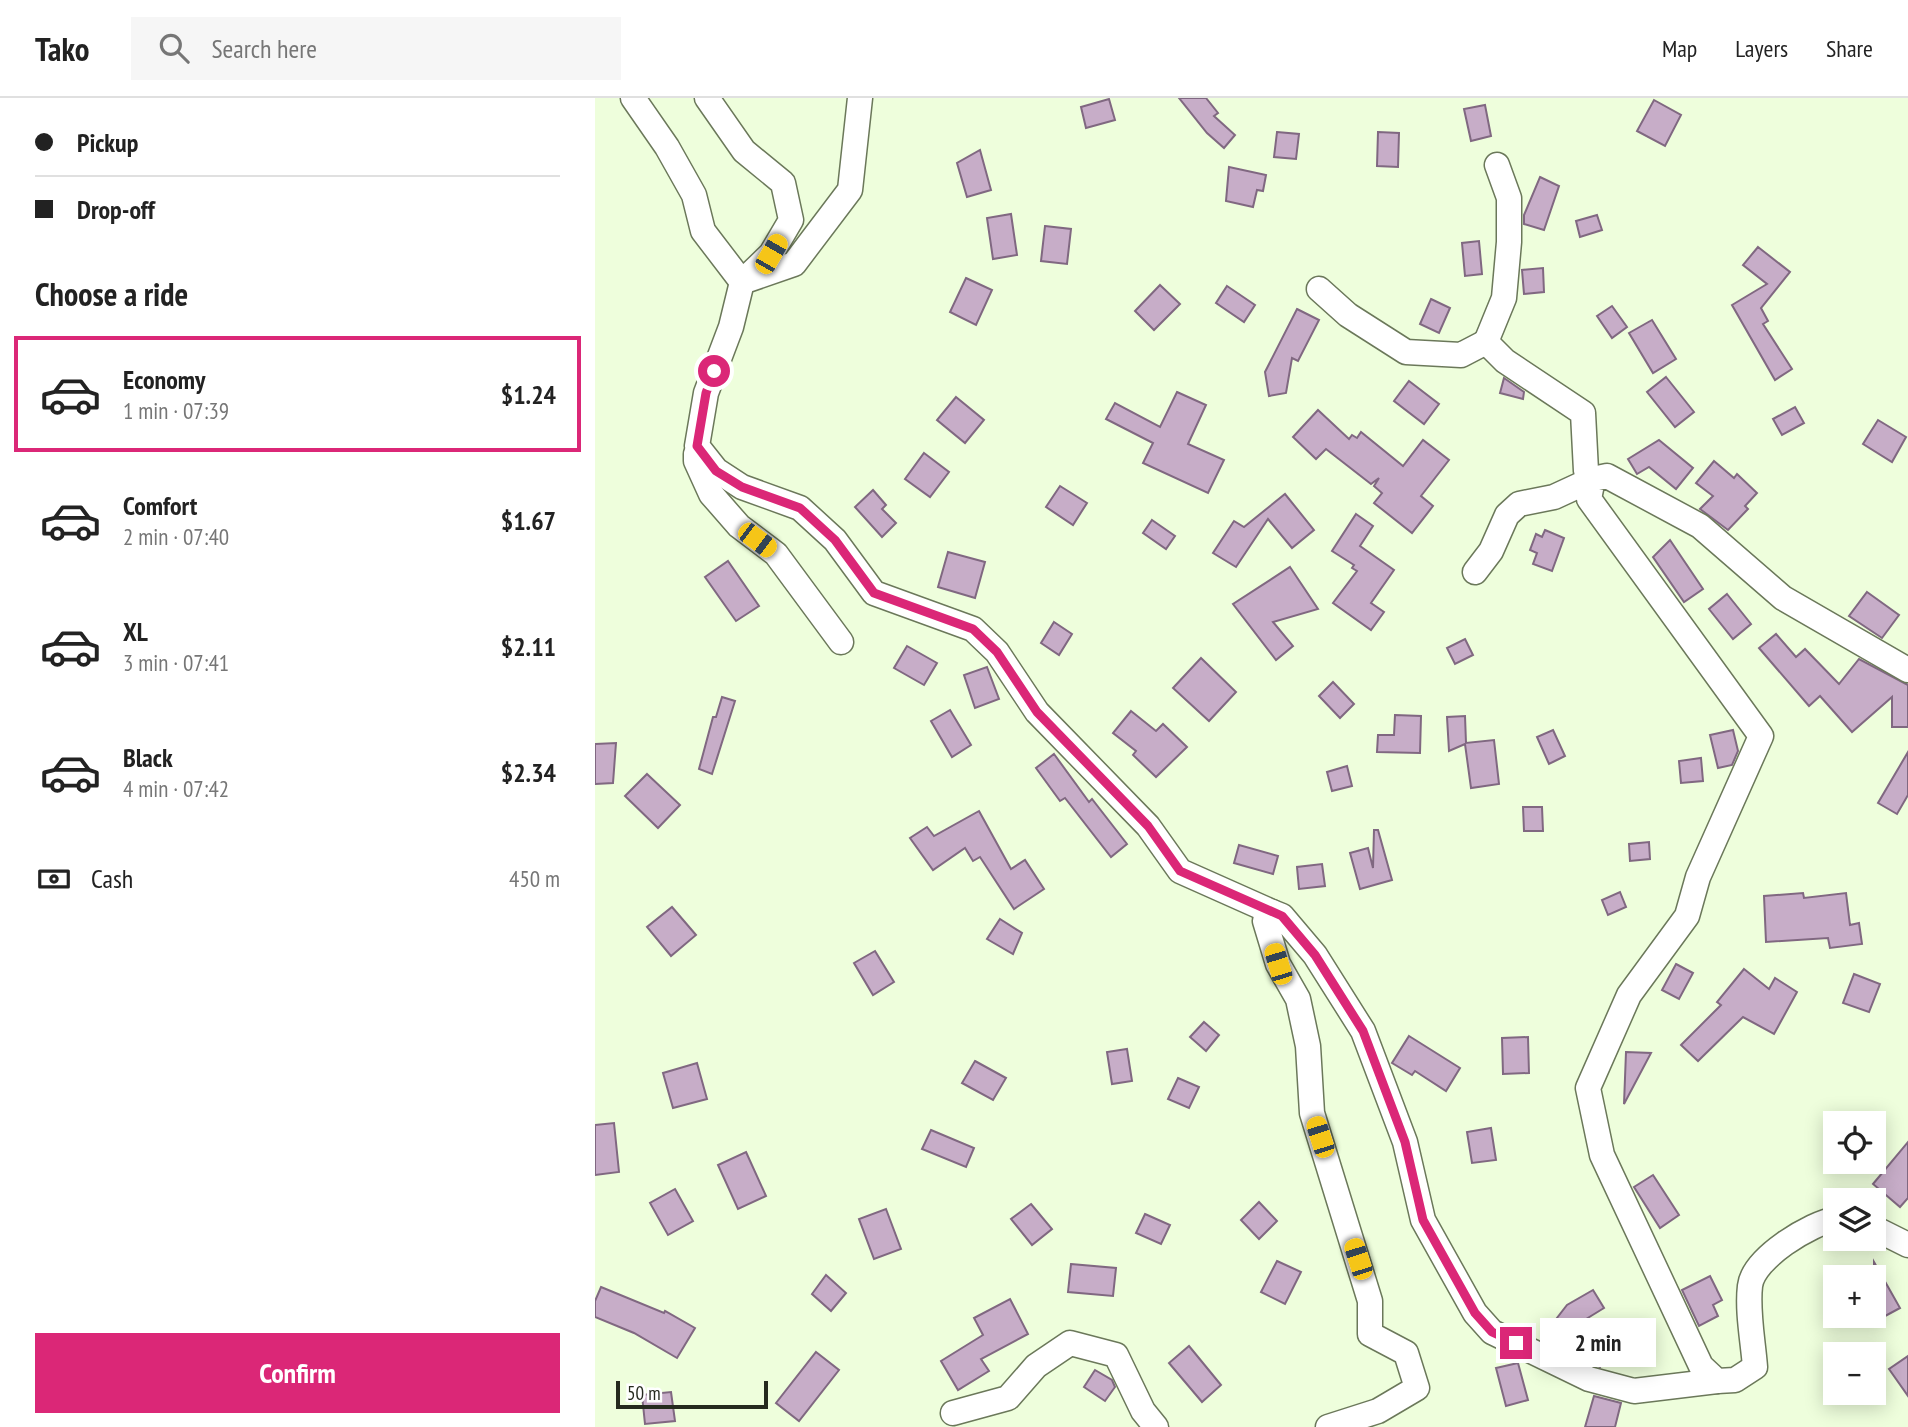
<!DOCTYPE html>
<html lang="en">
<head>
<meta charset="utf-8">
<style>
  :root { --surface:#fff; --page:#f6f6f6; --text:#222; --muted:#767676; --line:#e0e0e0; --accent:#db2777 }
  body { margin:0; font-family:"PT Sans Narrow",sans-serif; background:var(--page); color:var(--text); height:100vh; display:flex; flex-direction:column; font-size:26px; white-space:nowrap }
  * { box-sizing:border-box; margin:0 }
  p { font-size:23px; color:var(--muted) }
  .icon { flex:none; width:38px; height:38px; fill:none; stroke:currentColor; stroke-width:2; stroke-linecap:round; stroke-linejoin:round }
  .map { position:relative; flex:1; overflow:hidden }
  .drawer { display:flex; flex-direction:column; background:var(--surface); width:595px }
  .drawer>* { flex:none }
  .top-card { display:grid; align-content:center; height:154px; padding:0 35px; background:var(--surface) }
  .tools { position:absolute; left:1228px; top:1013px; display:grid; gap:14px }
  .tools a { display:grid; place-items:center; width:63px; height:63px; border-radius:0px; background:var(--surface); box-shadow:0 4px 18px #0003; font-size:35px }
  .scale { position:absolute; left:21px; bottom:18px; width:152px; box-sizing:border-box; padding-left:7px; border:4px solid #252a1e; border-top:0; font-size:19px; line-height:24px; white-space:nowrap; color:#252a1e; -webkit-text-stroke:5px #fff; paint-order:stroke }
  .end { position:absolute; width:32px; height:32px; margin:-16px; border:9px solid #db2777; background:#fff; box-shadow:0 0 0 4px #fff }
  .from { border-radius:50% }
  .bubble { position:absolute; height:49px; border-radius:0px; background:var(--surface); box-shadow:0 4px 18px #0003; font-size:23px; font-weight:800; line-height:49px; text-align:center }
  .car { position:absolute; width:21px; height:42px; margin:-21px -10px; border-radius:9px; box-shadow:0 0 5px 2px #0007; background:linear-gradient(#f5c518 24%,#345 0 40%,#f5c518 0 76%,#345 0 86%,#f5c518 0) }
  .top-card b { display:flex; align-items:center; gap:24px; height:66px; font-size:26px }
  .top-card b+b { border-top:2px solid var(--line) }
  .top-card i { width:18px; height:18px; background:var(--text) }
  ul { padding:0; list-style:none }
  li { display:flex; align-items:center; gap:21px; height:116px; margin:0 14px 10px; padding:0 21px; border:4px solid transparent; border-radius:0px }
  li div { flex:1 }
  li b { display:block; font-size:26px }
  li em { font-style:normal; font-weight:800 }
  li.active { border-color:var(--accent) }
  li>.icon { width:63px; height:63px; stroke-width:1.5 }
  h2 { padding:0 35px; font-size:32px; line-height:84px }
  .pay { display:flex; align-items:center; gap:18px; height:77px; padding:0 35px; font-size:26px }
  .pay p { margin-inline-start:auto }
  .action { display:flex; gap:14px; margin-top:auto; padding:14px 35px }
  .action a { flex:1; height:80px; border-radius:0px; background:var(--accent); color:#fff; font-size:28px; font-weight:800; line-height:80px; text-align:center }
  header { display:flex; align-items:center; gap:42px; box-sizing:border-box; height:98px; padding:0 35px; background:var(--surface); border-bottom:2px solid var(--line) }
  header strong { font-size:33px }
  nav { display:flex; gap:38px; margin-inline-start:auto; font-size:24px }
  .search { width:490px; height:63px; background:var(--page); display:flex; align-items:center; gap:18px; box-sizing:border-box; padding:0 24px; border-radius:0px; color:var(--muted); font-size:26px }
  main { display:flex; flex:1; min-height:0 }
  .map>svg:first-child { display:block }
  .building { fill:#c7adc8; stroke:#806881; stroke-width:2 }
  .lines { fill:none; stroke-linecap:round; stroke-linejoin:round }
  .minor-casing { stroke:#6b785a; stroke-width:27 }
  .minor { stroke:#fff; stroke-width:24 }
  .route { stroke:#db2777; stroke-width:9 }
</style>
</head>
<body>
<header>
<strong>Tako</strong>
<div class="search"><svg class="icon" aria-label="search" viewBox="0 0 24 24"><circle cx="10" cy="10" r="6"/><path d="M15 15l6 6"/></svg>Search here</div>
<nav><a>Map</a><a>Layers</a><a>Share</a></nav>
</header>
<main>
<section class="drawer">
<div class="top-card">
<b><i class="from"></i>Pickup</b>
<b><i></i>Drop-off</b>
</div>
<h2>Choose a ride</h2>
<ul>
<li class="active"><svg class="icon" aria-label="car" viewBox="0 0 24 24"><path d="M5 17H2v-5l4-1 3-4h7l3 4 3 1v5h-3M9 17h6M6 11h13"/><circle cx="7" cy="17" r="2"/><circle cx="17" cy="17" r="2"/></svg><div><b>Economy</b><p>1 min · 07:39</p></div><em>$1.24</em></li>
<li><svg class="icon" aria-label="car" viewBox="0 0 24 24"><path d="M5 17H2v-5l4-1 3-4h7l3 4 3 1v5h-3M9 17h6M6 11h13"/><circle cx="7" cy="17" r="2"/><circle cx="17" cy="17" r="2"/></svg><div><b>Comfort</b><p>2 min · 07:40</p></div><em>$1.67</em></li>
<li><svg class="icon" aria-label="car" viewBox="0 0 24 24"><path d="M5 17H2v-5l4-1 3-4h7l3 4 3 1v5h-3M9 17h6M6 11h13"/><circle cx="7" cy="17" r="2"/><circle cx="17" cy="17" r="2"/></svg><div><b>XL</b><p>3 min · 07:41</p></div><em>$2.11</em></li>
<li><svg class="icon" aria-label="car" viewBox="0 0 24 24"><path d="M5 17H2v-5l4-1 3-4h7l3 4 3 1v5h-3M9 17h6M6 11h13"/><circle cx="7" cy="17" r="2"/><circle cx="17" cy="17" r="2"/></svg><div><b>Black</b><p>4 min · 07:42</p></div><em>$2.34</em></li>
</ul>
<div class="pay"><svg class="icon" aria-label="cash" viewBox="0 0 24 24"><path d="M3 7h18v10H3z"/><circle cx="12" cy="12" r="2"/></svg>Cash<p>450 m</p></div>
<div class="action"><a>Confirm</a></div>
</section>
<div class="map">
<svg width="1313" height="1329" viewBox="0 0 1313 1329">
  <rect width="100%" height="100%" fill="#eefedc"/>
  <!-- building -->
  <g class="building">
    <polygon points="584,0 611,0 623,15 619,18 640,37 629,50 612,35"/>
    <polygon points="514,1 520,22 491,30 486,9"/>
    <polygon points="1059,2 1086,17 1070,48 1042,33"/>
    <polygon points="890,7 896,38 876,43 869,11"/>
    <polygon points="682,34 704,36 701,61 679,59"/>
    <polygon points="783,34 804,35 803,69 782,68"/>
    <polygon points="385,52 396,92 372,99 362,65"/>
    <polygon points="634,69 671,77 668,93 662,92 658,109 631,103"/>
    <polygon points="945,79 964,88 949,132 929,126 929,117"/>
    <polygon points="416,116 422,157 398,161 392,120"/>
    <polygon points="1002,117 1007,132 985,139 981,123"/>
    <polygon points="450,128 476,131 472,166 446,163"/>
    <polygon points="884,143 887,176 870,178 867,145"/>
    <polygon points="1163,149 1195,174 1166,210 1173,223 1168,226 1197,271 1180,282 1137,207 1172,186 1148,167"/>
    <polygon points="948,170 949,194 929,196 927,172"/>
    <polygon points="371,180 397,192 381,227 355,214"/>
    <polygon points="565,187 585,206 559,232 540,213"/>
    <polygon points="632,188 660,207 649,224 621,205"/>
    <polygon points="836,201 855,210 844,235 825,226"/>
    <polygon points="1017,208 1032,229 1017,240 1002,218"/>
    <polygon points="702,211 724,222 703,263 697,260 691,295 674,298 670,274"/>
    <polygon points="1057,222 1081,261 1058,275 1034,235"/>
    <polygon points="1071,279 1099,314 1080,329 1052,294"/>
    <polygon points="909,280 929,294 928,301 905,295"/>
    <polygon points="814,283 844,306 829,326 799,303"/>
    <polygon points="582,294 611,307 593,346 629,362 613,395 548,365 558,345 511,321 520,305 565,329"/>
    <polygon points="361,299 389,322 370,345 342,322"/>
    <polygon points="1200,309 1209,325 1187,337 1178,321"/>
    <polygon points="723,312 754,341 757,337 762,340 766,334 808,368 828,342 854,362 826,398 838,408 817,435 779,405 787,395 779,388 784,380 776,386 731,351 721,361 698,339"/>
    <polygon points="1283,322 1311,339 1297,364 1268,346"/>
    <polygon points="1064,342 1098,370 1081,391 1054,369 1042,376 1033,361"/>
    <polygon points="329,355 354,374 335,399 310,381"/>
    <polygon points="1119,363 1139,380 1142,376 1162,395 1150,408 1153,411 1133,432 1105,411 1118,398 1101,385"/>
    <polygon points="465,388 492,405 478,427 451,409"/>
    <polygon points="278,392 291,407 287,411 301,425 287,439 260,409"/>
    <polygon points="690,396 719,432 697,450 673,421 641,469 618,455 639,423 649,429"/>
    <polygon points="761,416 778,428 765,448 799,472 776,505 789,514 776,532 738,505 762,473 757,470 759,467 737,453"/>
    <polygon points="557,422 580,438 571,451 548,435"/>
    <polygon points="950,432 969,440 957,473 938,466 942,455 935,452 941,436 947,439"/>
    <polygon points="1075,442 1108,491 1089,504 1058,459"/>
    <polygon points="353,454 390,464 380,500 343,489"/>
    <polygon points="133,463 164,508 141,523 110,479"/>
    <polygon points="695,469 723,511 678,524 698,548 681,562 638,506"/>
    <polygon points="1272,494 1304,517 1287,540 1254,518"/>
    <polygon points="1132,496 1156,526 1138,541 1114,511"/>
    <polygon points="459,524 477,536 464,557 446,545"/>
    <polygon points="1181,536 1201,559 1210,551 1244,586 1264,561 1313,587 1313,629 1297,629 1297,599 1257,634 1225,598 1214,608 1164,550"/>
    <polygon points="870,541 878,557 860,566 852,550"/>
    <polygon points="312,548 342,565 329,587 299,570"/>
    <polygon points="606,560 641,594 614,623 578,590"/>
    <polygon points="392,569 404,601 380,610 369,577"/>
    <polygon points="738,584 759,606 745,620 724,598"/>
    <polygon points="127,599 140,603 117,676 104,671 118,619 121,619"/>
    <polygon points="355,612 376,647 357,659 336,623"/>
    <polygon points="536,613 561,633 568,626 592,649 561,679 538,657 541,653 518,635"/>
    <polygon points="800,617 826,618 825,655 782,654 783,637 799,637"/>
    <polygon points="870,618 871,645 899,642 904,686 876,690 870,646 854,653 852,619"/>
    <polygon points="958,632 970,658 954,666 942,639"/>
    <polygon points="1138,632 1143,653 1137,667 1123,670 1115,637"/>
    <polygon points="21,645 18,685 0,686 0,646"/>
    <polygon points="1313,654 1313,697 1302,716 1283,705"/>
    <polygon points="459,656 494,704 497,701 532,746 516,759 470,700 465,703 441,670"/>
    <polygon points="1106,660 1108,683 1086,685 1084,663"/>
    <polygon points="752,668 757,688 737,693 732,674"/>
    <polygon points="52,676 85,707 63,730 30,698"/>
    <polygon points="928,709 947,709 948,733 929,733"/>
    <polygon points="384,713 416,771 430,762 449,791 419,811 385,759 378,763 370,750 338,772 315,740 332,729 339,738"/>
    <polygon points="779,732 783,732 797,782 765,791 755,755 773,750 778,770"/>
    <polygon points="1054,744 1055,761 1035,763 1034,746"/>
    <polygon points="644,747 683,758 678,776 639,765"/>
    <polygon points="727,766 730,788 704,791 702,769"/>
    <polygon points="1025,794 1031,809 1013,817 1007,802"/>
    <polygon points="1208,795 1209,800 1251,795 1255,827 1264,825 1267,846 1235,850 1233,840 1171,844 1169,798"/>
    <polygon points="77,809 101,837 76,858 52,829"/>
    <polygon points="405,821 427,835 418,856 392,841"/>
    <polygon points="280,853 299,884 278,897 259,865"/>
    <polygon points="1081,866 1098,875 1084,901 1067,892"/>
    <polygon points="1149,871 1174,891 1180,880 1202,894 1179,936 1148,919 1103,963 1086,947 1126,907 1122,904"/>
    <polygon points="1259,876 1285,886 1274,914 1248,905"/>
    <polygon points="609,924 624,937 611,953 595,939"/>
    <polygon points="814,938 865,970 851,993 820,973 817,977 797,965"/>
    <polygon points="933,939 934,975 908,976 907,940"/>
    <polygon points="532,951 537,983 517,986 512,954"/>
    <polygon points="1031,954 1056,955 1029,1006"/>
    <polygon points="380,963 411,980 398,1002 367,985"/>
    <polygon points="102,965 112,1001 78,1010 68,975"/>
    <polygon points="583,980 604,989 594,1010 573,1001"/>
    <polygon points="19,1025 24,1074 0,1077 0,1027"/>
    <polygon points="896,1030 901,1062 877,1065 872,1034"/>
    <polygon points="336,1032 379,1050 371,1069 327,1051"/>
    <polygon points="1313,1044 1313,1100 1305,1109 1278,1086"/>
    <polygon points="151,1054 171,1098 143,1111 123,1067"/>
    <polygon points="1058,1077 1084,1117 1065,1130 1039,1089"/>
    <polygon points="80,1091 98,1123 73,1137 55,1105"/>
    <polygon points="664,1104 682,1123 664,1141 646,1122"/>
    <polygon points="436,1106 457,1131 437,1147 416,1121"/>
    <polygon points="291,1111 306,1151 279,1161 264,1121"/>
    <polygon points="550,1116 575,1127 566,1146 541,1135"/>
    <polygon points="682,1163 706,1174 690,1206 666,1194"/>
    <polygon points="1279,1164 1305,1210 1279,1224"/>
    <polygon points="476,1166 521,1170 518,1198 473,1194"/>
    <polygon points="231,1177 251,1195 236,1213 217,1196"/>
    <polygon points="1115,1178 1127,1202 1118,1207 1123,1218 1104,1228 1087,1192"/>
    <polygon points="6,1189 69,1215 70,1213 100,1230 82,1260 39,1235 0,1219 0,1203"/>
    <polygon points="998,1192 1009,1210 983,1226 1018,1251 1005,1269 964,1250 948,1238 972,1207"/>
    <polygon points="415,1201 433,1236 386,1261 394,1273 363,1292 346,1263 388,1237 379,1220"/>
    <polygon points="594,1248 626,1287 607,1304 574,1265"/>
    <polygon points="221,1254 244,1272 204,1323 181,1305"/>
    <polygon points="1313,1258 1313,1298 1294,1271"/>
    <polygon points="923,1265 933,1302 911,1308 901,1270"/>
    <polygon points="500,1272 517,1282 520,1289 510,1303 489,1289"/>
    <polygon points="76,1294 80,1323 50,1326 47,1297"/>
    <polygon points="999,1298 1026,1305 1020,1329 990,1329"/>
  </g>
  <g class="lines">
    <!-- minor casing -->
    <g class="minor-casing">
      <g id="minor">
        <polyline points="38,0 72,49 99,97 108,133 147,184 176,156 196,122 188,85 149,53 112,0"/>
        <polyline points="265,0 255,92 199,166 147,184 136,229 111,295 102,348 121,372 147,389 205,410 240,442 279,495 378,531 402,554 442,614 553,728 585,773 677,814"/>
        <polyline points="724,191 753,217 811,254 866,257 891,244"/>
        <polyline points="101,356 101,363 116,396 144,428 181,456 246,544"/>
        <polyline points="880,474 896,453 912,417 924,406 959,399 998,381 991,373 988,315 910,263 891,244 909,200 914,144 914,100 902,67"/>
        <path d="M1241,1121C1216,1125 1158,1160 1155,1188C1152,1213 1158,1243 1160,1269L1140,1282L1122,1283L1106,1268L1007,1057L993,990L1034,897L1092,818L1103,779L1166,638L994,401L998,381L1012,378L1105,428L1188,500L1313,572"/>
        <polyline points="1279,1130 1313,1147"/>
        <polyline points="358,1315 413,1300 441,1268 475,1245 521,1257 548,1313 561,1329"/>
        <polyline points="733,1329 783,1313 822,1290 811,1255 775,1236 775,1203 717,1015 713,948 703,901 683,866 670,823 677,814 687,818 720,857 768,933 810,1044 828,1122 880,1215 897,1234 994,1281 1039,1293 1122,1283"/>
      </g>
    </g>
    <!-- minor -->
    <use href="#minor" class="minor"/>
  </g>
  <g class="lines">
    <!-- route -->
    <polyline class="route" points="119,273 111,295 102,348 121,373 147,389 205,410 240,442 279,495 378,531 402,554 442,614 553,728 585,773 687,818 720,857 768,933 810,1044 828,1122 880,1215 897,1234 921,1245"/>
  </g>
</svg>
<div class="tools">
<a><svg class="icon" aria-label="locate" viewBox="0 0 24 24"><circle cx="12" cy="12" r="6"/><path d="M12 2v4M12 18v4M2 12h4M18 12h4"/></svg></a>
<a><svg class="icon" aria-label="layers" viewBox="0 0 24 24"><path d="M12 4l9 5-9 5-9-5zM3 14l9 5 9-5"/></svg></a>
<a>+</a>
<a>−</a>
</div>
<div class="scale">50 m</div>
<i class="end from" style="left:119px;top:273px"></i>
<i class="end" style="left:921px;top:1245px"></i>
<div class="bubble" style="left:945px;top:1220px;width:116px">2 min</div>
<i class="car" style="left:176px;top:156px;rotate:30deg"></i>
<i class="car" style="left:162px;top:442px;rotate:127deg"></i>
<i class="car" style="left:683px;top:866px;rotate:343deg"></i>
<i class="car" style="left:725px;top:1039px;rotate:342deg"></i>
<i class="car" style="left:763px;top:1161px;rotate:342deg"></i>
</div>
</main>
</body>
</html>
